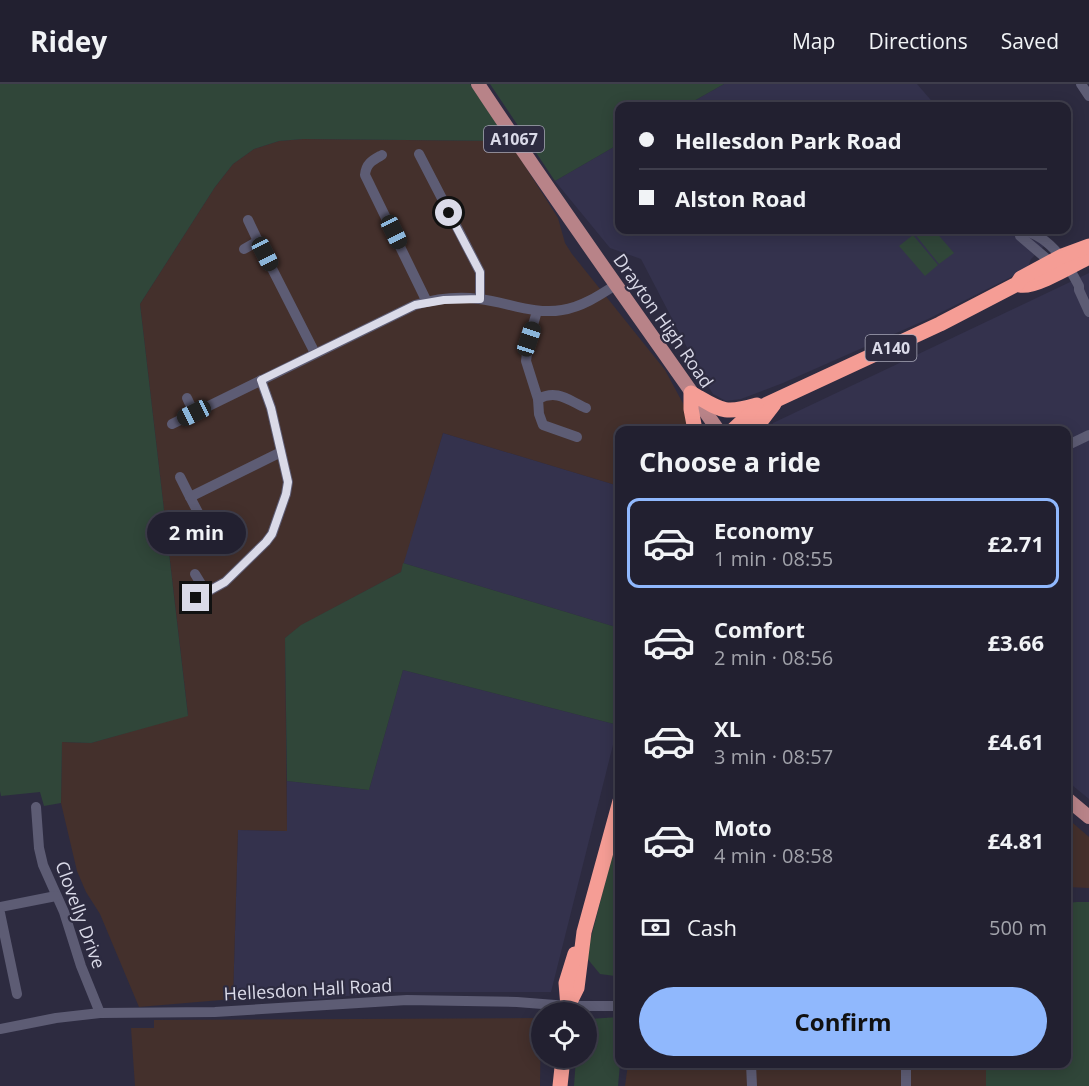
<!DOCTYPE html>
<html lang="en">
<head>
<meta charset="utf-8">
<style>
  :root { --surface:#222030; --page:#2a2838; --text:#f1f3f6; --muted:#a2a3ab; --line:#3f3e4c; --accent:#90b8fd }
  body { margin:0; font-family:"Open Sans",sans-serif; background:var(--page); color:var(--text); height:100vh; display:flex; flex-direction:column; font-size:22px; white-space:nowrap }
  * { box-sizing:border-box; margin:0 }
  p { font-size:20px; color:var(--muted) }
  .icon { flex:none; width:33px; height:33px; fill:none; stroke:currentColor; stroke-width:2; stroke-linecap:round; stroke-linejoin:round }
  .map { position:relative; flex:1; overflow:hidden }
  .panel { position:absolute; left:615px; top:342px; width:456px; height:642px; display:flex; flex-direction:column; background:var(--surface); border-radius:12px; box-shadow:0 3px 15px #0003,0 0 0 2px var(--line) }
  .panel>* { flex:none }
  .hud { position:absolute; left:615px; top:18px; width:456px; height:132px; border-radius:12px; box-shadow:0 3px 15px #0003,0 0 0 2px var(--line); display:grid; align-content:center; height:132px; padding:0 24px; background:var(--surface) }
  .tools { position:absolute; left:531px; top:918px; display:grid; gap:12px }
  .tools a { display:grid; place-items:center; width:66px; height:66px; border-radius:50%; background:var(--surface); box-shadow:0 3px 15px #0003,0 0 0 2px var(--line); font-size:30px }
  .end { position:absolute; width:27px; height:27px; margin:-14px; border:8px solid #dadae8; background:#111; box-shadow:0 0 0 3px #111 }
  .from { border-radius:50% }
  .bubble { position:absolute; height:42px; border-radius:21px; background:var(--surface); box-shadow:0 3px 15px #0003,0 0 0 2px var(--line); font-size:20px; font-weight:700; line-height:42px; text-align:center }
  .car { position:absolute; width:18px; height:36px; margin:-18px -9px; border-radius:8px; box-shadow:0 0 4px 2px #0007; background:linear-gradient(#222 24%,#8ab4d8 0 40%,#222 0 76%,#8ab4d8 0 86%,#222 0) }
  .hud b { display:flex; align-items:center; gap:21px; height:57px; font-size:22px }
  .hud b+b { border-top:2px solid var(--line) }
  .hud i { width:15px; height:15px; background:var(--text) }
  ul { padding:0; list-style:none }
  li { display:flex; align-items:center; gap:18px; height:90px; margin:0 12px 9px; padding:0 12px; border:3px solid transparent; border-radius:12px }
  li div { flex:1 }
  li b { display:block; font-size:22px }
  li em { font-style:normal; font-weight:700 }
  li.on { border-color:var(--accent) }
  li>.icon { width:54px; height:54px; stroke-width:1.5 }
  h2 { padding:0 24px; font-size:27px; line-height:72px }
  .pay { display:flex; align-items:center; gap:15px; height:66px; padding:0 24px; font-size:22px }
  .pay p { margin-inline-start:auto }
  .cta { display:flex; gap:12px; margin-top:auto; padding:12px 24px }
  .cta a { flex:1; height:69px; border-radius:36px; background:var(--accent); color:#111; font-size:24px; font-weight:700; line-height:69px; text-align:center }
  header { display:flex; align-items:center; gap:36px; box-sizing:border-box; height:84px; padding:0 30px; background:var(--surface); border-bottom:2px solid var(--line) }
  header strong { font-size:28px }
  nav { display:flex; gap:33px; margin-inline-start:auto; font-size:21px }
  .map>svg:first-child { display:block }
  .built { fill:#34324d }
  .industrial { fill:#44302c }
  .green { fill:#304639 }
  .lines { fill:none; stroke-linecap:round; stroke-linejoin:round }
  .minor { stroke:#5d5c74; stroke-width:10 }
  .major { stroke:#b88388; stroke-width:14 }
  .highway { stroke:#f59d95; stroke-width:15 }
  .route { stroke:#dadae8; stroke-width:8 }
  .labels { text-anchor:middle; stroke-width:4.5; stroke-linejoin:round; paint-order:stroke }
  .shield { fill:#2d2b40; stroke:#a6a6b6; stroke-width:1.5 }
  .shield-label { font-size:16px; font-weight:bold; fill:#dadae8 }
  .street-label { font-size:18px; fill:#dadae8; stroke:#2d2b40 }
</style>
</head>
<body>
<header>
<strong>Ridey</strong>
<nav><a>Map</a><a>Directions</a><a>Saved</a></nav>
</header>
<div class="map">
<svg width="1089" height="1002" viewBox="0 0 1089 1002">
  <rect width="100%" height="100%" fill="#2d2b40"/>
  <!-- built -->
  <g class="built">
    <polygon points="724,0 917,0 936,22 685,22"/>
    <polygon points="619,60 620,146 1039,146 1049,157 1031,175 1027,185 928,235 783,299 741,315 726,317 713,310 703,294 641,175 610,164 555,97"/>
    <polygon points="1089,189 1089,715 1067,697 1066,346 770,346 773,339"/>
    <polygon points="443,349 619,402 619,544 403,479"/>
    <polygon points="403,586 618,641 551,908 387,908 318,915 233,915 238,746 287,747 287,697 369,706"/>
  </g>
  <!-- industrial -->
  <g class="industrial">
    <polygon points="303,55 509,57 558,134 565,159 572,170 665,286 686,325 691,346 620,346 619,402 443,349 401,488 302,541 285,554 287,747 238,746 233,915 139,923 100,830 86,808 77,787 61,719 62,658 91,659 188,631 140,220 215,103 233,80 254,65 279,57"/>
    <polygon points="1067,734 1089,753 1089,804 1067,803"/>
    <polygon points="541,934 540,1002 135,1002 131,944 154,944 154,936"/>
    <polygon points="628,980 986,980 986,1002 625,1002"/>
  </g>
  <!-- green -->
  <g class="green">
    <polygon points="0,0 470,0 509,57 303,55 279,57 254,65 233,80 215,103 140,220 188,632 91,659 62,658 61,719 44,722 40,708 1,712 0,707"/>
    <polygon points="490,0 724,0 685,22 620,22 619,60 555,97"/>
    <polygon points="919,146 934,146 954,169 939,180 914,149"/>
    <polygon points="913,151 938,181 925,192 899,162"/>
    <polygon points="403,479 619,544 620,634 618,641 403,586 369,706 287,697 285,554 301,541 401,488"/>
    <polygon points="619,745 619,883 615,892 600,890 586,873"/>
    <polygon points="1077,818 1089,818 1089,1002 986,1002 986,980 1066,980 1067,819"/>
    <polygon points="619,933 620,980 618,1002 574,1002 576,974 586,974 587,939 589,935"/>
  </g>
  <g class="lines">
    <!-- minor -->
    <g class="minor">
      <polyline points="1081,0 1089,12"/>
      <polyline points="419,70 480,188 480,215"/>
      <path d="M382,71C373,76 366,79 365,91L427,218"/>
      <polyline points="248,136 258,157"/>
      <path d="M1017,146C1047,148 1066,177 1079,202V206L1089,228"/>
      <polyline points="1019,146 1020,152 1054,181"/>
      <polyline points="244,165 258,157 315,269"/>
      <polyline points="537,227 529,255 526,277 538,315 539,330 543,341 577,353"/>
      <polyline points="187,314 194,329"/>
      <path d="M538,315C557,305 568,316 586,324"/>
      <path d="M172,340L415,221C435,215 458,212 479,215C507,218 534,231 562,226C582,223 600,211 617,200"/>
      <polyline points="1066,362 1089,351"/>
      <polyline points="180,393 190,413"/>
      <polyline points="202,436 190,413 281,368"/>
      <polyline points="195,490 206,508"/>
      <polyline points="196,514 225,498 266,458 272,450 286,410 288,398 271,324 261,296"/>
      <polyline points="36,723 39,764 43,781 64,828 81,882 100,929"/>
      <polyline points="0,823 56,812"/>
      <polyline points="0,829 17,910"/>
      <polyline points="0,945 56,934 100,929 215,928 407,916 517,918 568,922 620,922"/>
      <polyline points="751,980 752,1002"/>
      <polyline points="906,980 906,1002"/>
    </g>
    <!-- major -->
    <g class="major">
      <path d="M478,0C555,117 638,231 718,346"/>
      <polyline points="1066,714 1089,733"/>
    </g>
    <!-- highway -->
    <g class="highway">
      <path d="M1020,201C1033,205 1075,180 1089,173"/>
      <path d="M695,346L691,325V309C721,326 723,331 757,321"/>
      <polyline points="733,346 748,332 759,324 940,240 1017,200 1021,194 1062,172 1089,162"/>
      <polyline points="754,346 774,320"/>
      <polyline points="568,922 577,904 584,848 620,717"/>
      <polyline points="568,923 566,899 575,870"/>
      <polyline points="560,1002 563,974"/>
    </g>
  </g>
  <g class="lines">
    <!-- route -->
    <polyline class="route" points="196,514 225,498 266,458 272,450 286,410 288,398 271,324 261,296 415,221 444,216 480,215 480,188 449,129"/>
  </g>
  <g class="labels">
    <!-- shield labels -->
    <g class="shield">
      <rect x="484" y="42" width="60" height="26" rx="4.5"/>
      <rect x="865.5" y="251" width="51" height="26" rx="4.5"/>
    </g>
    <g class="shield-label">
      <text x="514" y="61">A1067</text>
      <text x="891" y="270">A140</text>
    </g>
    <!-- street labels -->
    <g class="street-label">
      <text transform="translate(663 237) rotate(55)" y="6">Drayton High Road</text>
      <text transform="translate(80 831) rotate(70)" y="6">Clovelly Drive</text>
      <text transform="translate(308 906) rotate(-3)" y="6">Hellesdon Hall Road</text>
    </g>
  </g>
</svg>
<div class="tools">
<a><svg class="icon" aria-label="locate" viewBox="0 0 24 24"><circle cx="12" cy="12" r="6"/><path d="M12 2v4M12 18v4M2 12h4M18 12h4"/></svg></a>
</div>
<i class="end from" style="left:449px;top:129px"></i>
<i class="end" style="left:196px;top:514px"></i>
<div class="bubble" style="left:147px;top:428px;width:99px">2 min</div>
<i class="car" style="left:394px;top:148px;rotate:154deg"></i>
<i class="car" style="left:265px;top:170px;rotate:153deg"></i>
<i class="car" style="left:529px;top:255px;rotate:18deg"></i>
<i class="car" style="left:194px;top:329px;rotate:244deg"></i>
<div class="hud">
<b><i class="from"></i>Hellesdon Park Road</b>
<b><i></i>Alston Road</b>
</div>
<section class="panel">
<h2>Choose a ride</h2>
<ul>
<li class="on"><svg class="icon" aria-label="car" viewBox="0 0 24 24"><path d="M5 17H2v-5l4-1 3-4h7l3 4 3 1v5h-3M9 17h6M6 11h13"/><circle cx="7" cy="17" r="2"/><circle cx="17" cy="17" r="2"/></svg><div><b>Economy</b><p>1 min · 08:55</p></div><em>£2.71</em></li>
<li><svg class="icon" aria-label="car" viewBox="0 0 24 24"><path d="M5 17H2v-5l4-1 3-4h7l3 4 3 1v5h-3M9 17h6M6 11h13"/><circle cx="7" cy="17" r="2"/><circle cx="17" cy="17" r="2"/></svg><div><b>Comfort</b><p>2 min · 08:56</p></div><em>£3.66</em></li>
<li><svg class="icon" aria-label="car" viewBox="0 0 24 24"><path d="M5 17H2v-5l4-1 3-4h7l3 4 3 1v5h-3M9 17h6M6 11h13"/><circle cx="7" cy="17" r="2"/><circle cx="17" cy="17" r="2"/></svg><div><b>XL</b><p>3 min · 08:57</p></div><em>£4.61</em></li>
<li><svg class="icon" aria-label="car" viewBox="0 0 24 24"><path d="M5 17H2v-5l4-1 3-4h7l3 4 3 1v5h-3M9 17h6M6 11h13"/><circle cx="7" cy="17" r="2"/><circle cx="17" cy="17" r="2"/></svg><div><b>Moto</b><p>4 min · 08:58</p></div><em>£4.81</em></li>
</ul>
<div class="pay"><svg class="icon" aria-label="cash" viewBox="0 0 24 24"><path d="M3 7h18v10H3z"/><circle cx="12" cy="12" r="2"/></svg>Cash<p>500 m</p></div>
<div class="cta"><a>Confirm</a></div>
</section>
</div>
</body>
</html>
